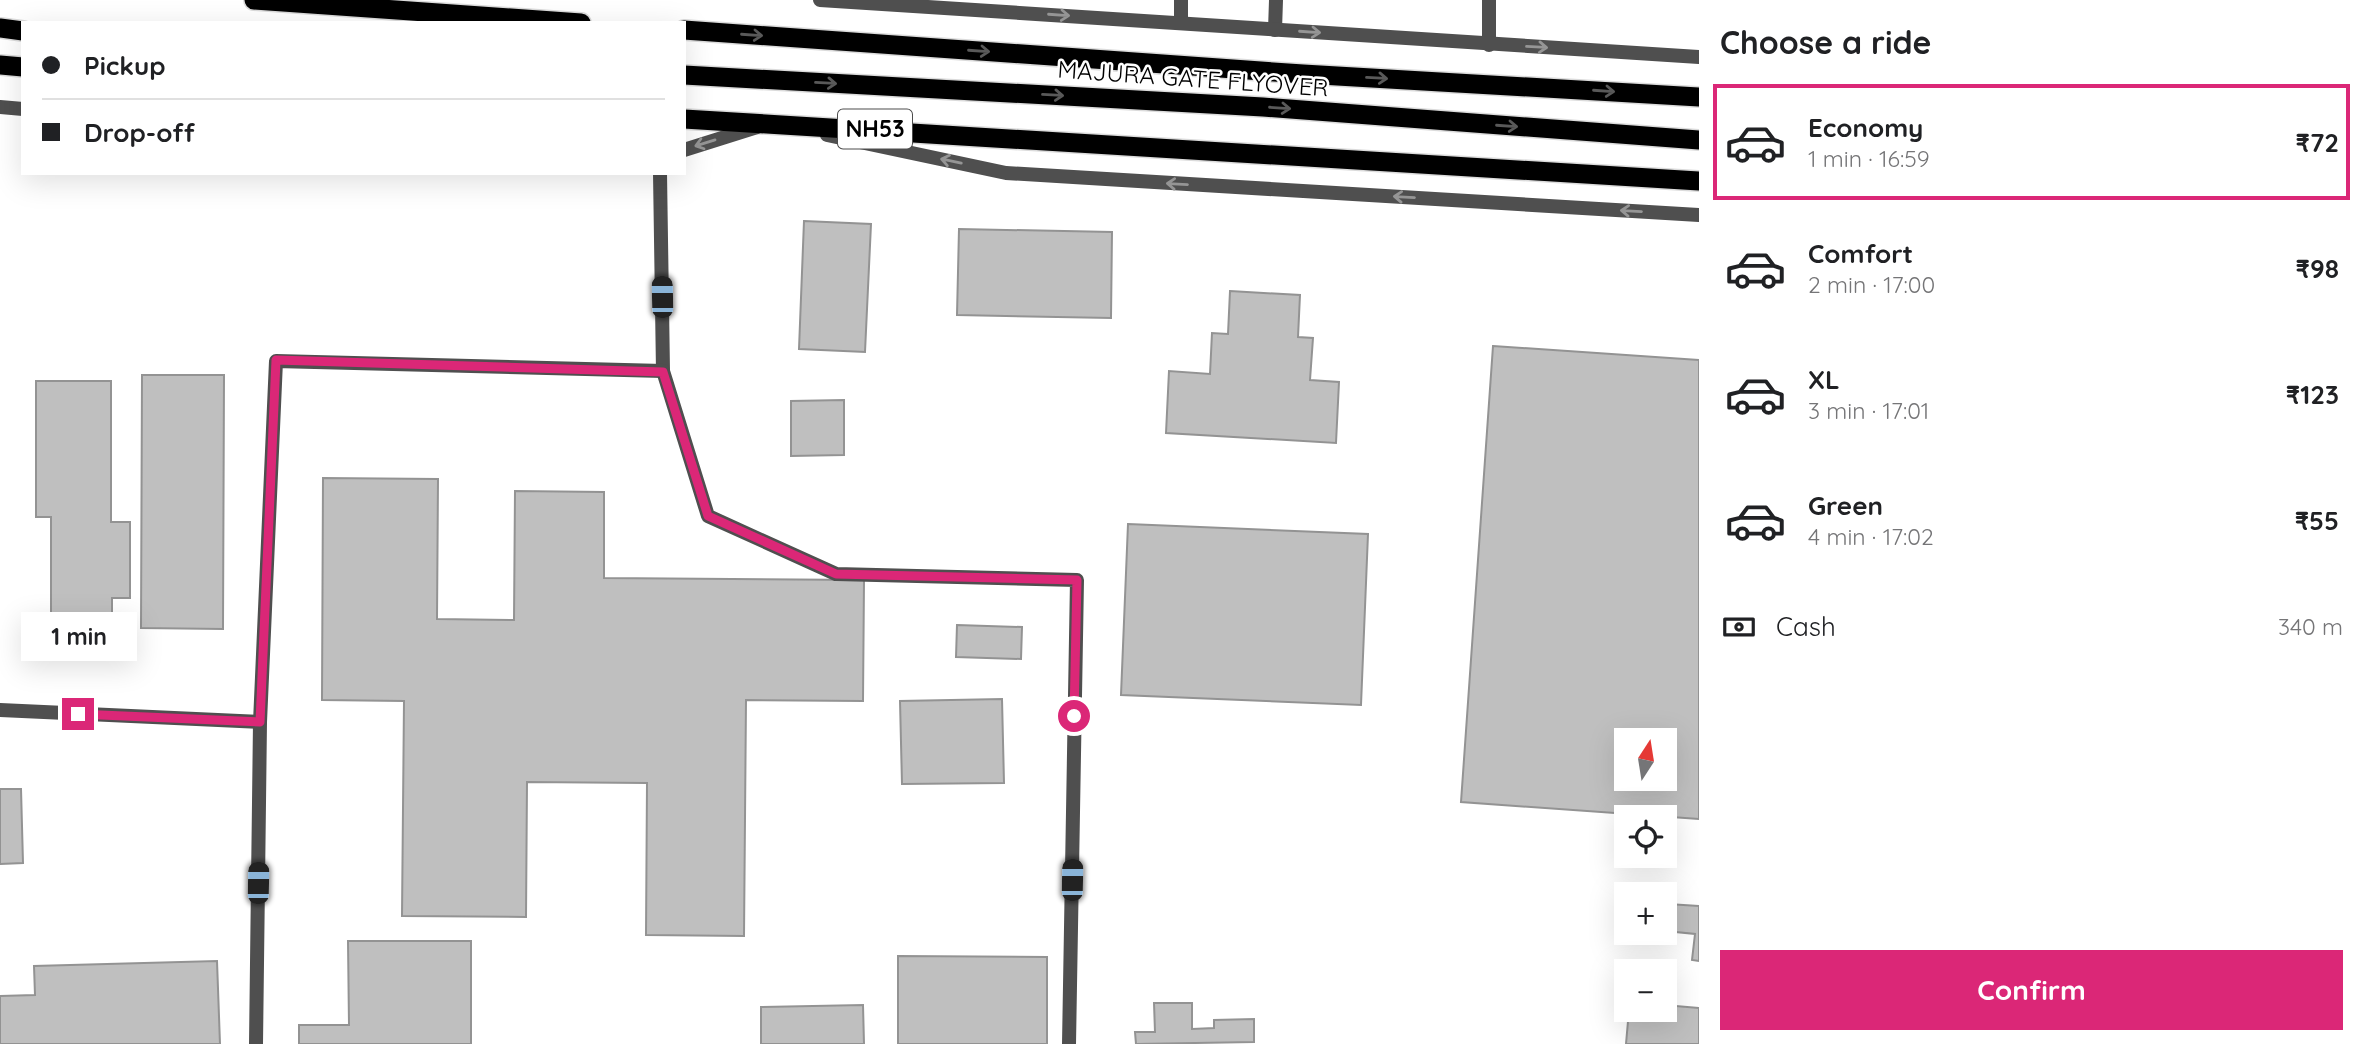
<!DOCTYPE html>
<html lang="en">
<head>
<meta charset="utf-8">
<style>
  :root { --surface:#fff; --page:#f2f2f2; --text:#202124; --muted:#757577; --line:#e0e0e0; --accent:#db2777 }
  body { margin:0; font-family:Quicksand,sans-serif; background:var(--page); color:var(--text); height:100vh; display:flex; flex-direction:column; font-size:26px; white-space:nowrap }
  * { box-sizing:border-box; margin:0 }
  p { font-size:23px; color:var(--muted) }
  .icon { flex:none; width:38px; height:38px; fill:none; stroke:currentColor; stroke-width:2; stroke-linecap:round; stroke-linejoin:round }
  .map { position:relative; flex:1; overflow:hidden }
  .drawer { display:flex; flex-direction:column; background:var(--surface); width:665px }
  .drawer>* { flex:none }
  .top-card { position:absolute; left:21px; top:21px; width:665px; height:154px; border-radius:0px; box-shadow:0 7px 28px #0002; display:grid; align-content:center; height:154px; padding:0 21px; background:var(--surface) }
  .needle { width:46px; rotate:12deg }
  .controls { position:absolute; left:1614px; top:728px; display:grid; gap:14px }
  .controls a { display:grid; place-items:center; width:63px; height:63px; border-radius:0px; background:var(--surface); box-shadow:0 7px 28px #0002; font-size:35px }
  .end { position:absolute; width:32px; height:32px; margin:-16px; border:9px solid #db2777; background:#fff; box-shadow:0 0 0 4px #fff }
  .from { border-radius:50% }
  .bubble { position:absolute; height:49px; border-radius:0px; background:var(--surface); box-shadow:0 7px 28px #0002; font-size:23px; font-weight:700; line-height:49px; text-align:center }
  .car { position:absolute; width:21px; height:42px; margin:-21px -10px; border-radius:9px; box-shadow:0 0 5px 2px #0007; background:linear-gradient(#222 24%,#8ab4d8 0 40%,#222 0 76%,#8ab4d8 0 86%,#222 0) }
  .top-card b { display:flex; align-items:center; gap:24px; height:66px; font-size:26px }
  .top-card b+b { border-top:2px solid var(--line) }
  .top-card i { width:18px; height:18px; background:var(--text) }
  ul { padding:0; list-style:none }
  li { display:flex; align-items:center; gap:21px; height:116px; margin:0 14px 10px; padding:0 7px; border:4px solid transparent; border-radius:0px }
  li div { flex:1 }
  li b { display:block; font-size:26px }
  li em { font-style:normal; font-weight:700 }
  li.current { border-color:var(--accent) }
  li>.icon { width:63px; height:63px; stroke-width:1.5 }
  h2 { padding:0 21px; font-size:32px; line-height:84px }
  .pay { display:flex; align-items:center; gap:18px; height:77px; padding:0 21px; font-size:26px }
  .pay p { margin-inline-start:auto }
  .action { display:flex; gap:14px; margin-top:auto; padding:14px 21px }
  .action a { flex:1; height:80px; border-radius:0px; background:var(--accent); color:#fff; font-size:28px; font-weight:700; line-height:80px; text-align:center }
  main { display:flex; flex:1; min-height:0 }
  .map>svg:first-child { display:block }
  .building { fill:#bfbfbf; stroke:#939393; stroke-width:2; fill-rule:evenodd }
  .lines { fill:none; stroke-linecap:round; stroke-linejoin:round }
  .trunk-casing { stroke:#dbdbdb; stroke-width:22 }
  .minor { stroke:#4f4f4f; stroke-width:14 }
  .tertiary { stroke:#4f4f4f; stroke-width:14 }
  .trunk { stroke:#000; stroke-width:19 }
  .oneway { stroke:#959595 }
  .oneway2 { stroke:#595959 }
  .route { stroke:#db2777; stroke-width:9 }
  .labels { text-anchor:middle; stroke-width:5; stroke-linejoin:round; paint-order:stroke }
  .shield { fill:#fff; stroke:#4c4c4c; stroke-width:2 }
  .shield-label { font-size:23px; font-weight:bold; fill:#000 }
  .street-label { font-size:24px; fill:#000; stroke:#fff }
</style>
</head>
<body>
<main>
<div class="map">
<svg width="1699" height="1044" viewBox="0 0 1699 1044">
  <rect width="100%" height="100%" fill="#fff"/>
  <!-- building -->
  <g class="building">
    <polygon points="804,221 871,224 865,352 799,349"/>
    <polygon points="959,229 1112,232 1111,318 957,315"/>
    <polygon points="1230,291 1300,295 1298,337 1313,338 1310,380 1339,382 1336,443 1166,433 1169,371 1210,374 1212,333 1228,334"/>
    <path d="M1493,346L1699,360V819L1461,802ZM1626,740H1664V779H1626Z"/>
    <polygon points="142,375 224,375 223,629 141,628"/>
    <polygon points="36,381 111,381 111,522 130,522 130,598 112,598 112,630 51,630 51,517 36,517"/>
    <polygon points="844,400 844,455 791,456 791,401"/>
    <polygon points="323,478 438,479 437,619 514,620 515,491 604,492 604,578 864,580 863,701 746,700 744,936 646,935 647,783 527,782 526,917 402,916 404,701 322,700"/>
    <polygon points="1128,524 1368,534 1361,705 1121,695"/>
    <polygon points="957,625 1022,627 1021,659 956,657"/>
    <polygon points="1002,699 1004,783 902,784 900,701"/>
    <polygon points="0,789 21,789 23,863 0,864"/>
    <polygon points="1668,904 1699,906 1699,961 1692,960 1695,934 1666,931"/>
    <polygon points="348,941 471,941 471,1044 299,1044 299,1025 349,1025"/>
    <polygon points="898,956 1047,957 1047,1044 898,1044"/>
    <polygon points="217,961 220,1044 0,1044 0,996 35,995 34,966"/>
    <polygon points="1154,1003 1192,1003 1192,1029 1214,1028 1214,1020 1254,1019 1254,1042 1136,1044 1135,1032 1155,1032"/>
    <polygon points="863,1005 864,1044 761,1044 761,1007"/>
    <polygon points="1664,1005 1699,1008 1699,1044 1626,1044 1629,1010 1664,1010"/>
  </g>
  <g class="lines">
    <!-- trunk casing -->
    <g class="trunk-casing">
      <g id="trunk">
        <polyline points="254,0 581,23"/>
        <polyline points="0,28 23,31"/>
        <polyline points="684,30 1303,74 1699,97"/>
        <polyline points="0,65 23,67"/>
        <polyline points="684,75 1263,107 1699,140"/>
        <polyline points="684,119 1699,181"/>
      </g>
    </g>
    <!-- minor -->
    <g class="minor">
      <polyline points="1181,0 1181,23"/>
      <polyline points="1275,30 1276,0"/>
      <polyline points="1489,45 1489,0"/>
      <polyline points="660,173 663,371 708,516 836,574 1077,580 1069,1044"/>
      <polyline points="0,710 260,722"/>
      <polyline points="256,1044 260,722 276,361 663,371"/>
    </g>
    <!-- tertiary -->
    <g class="tertiary">
      <polyline points="820,0 1699,57"/>
      <polyline points="0,107 23,109"/>
      <polyline points="827,135 1006,173 1699,215"/>
      <polyline points="684,150 757,127"/>
    </g>
    <!-- trunk -->
    <use href="#trunk" class="trunk"/>
  </g>
  <!-- one-way arrows -->
  <defs><path id="oneway-shaft" d="M-6 0H5M1.5-3L5.5 0L1.5 3" fill="none" stroke-width="1.6" stroke-linecap="round" stroke-linejoin="round" transform="scale(1.75)"/></defs>
  <g class="oneway">
    <use href="#oneway-shaft" transform="translate(1059 15) rotate(4)"/>
    <use href="#oneway-shaft" transform="translate(1310 32) rotate(4)"/>
    <use href="#oneway-shaft" transform="translate(1537 47) rotate(3)"/>
    <use href="#oneway-shaft" transform="translate(705 143) rotate(163)"/>
    <use href="#oneway-shaft" transform="translate(951 161) rotate(-168)"/>
    <use href="#oneway-shaft" transform="translate(1177 184) rotate(-177)"/>
    <use href="#oneway-shaft" transform="translate(1404 197) rotate(-177)"/>
    <use href="#oneway-shaft" transform="translate(1631 211) rotate(-177)"/>
  </g>
  <g class="oneway2">
    <use href="#oneway-shaft" transform="translate(752 35) rotate(4)"/>
    <use href="#oneway-shaft" transform="translate(979 51) rotate(4)"/>
    <use href="#oneway-shaft" transform="translate(1377 78) rotate(3)"/>
    <use href="#oneway-shaft" transform="translate(826 83) rotate(3)"/>
    <use href="#oneway-shaft" transform="translate(1604 91) rotate(4)"/>
    <use href="#oneway-shaft" transform="translate(1053 95) rotate(3)"/>
    <use href="#oneway-shaft" transform="translate(1280 108) rotate(4)"/>
    <use href="#oneway-shaft" transform="translate(1507 126) rotate(4)"/>
  </g>
  <g class="lines">
    <!-- route -->
    <polyline class="route" points="78,714 260,722 276,360 663,372 708,516 836,574 1077,580 1074,716"/>
  </g>
  <g class="labels">
    <!-- shield labels -->
    <rect class="shield" x="838" y="109.5" width="74" height="39" rx="5"/>
    <g class="shield-label">
      <text x="875" y="137">NH53</text>
    </g>
    <!-- street labels -->
    <g class="street-label">
      <text transform="translate(1193 79) rotate(4)" y="8">MAJURA GATE FLYOVER</text>
    </g>
  </g>
</svg>
<div class="controls">
<a><svg class="needle" viewBox="-14 -14 28 28"><path d="M0-13l5 13h-10z" fill="#e53935"/><path d="M0 13l5-13h-10z" fill="#757577"/></svg></a>
<a><svg class="icon" aria-label="locate" viewBox="0 0 24 24"><circle cx="12" cy="12" r="6"/><path d="M12 2v4M12 18v4M2 12h4M18 12h4"/></svg></a>
<a>+</a>
<a>−</a>
</div>
<i class="end from" style="left:1074px;top:716px"></i>
<i class="end" style="left:78px;top:714px"></i>
<div class="bubble" style="left:21px;top:612px;width:116px">1 min</div>
<i class="car" style="left:662px;top:297px;rotate:359deg"></i>
<i class="car" style="left:1072px;top:880px;rotate:1deg"></i>
<i class="car" style="left:258px;top:883px;rotate:1deg"></i>
<div class="top-card">
<b><i class="from"></i>Pickup</b>
<b><i></i>Drop-off</b>
</div>
</div>
<section class="drawer">
<h2>Choose a ride</h2>
<ul>
<li class="current"><svg class="icon" aria-label="car" viewBox="0 0 24 24"><path d="M5 17H2v-5l4-1 3-4h7l3 4 3 1v5h-3M9 17h6M6 11h13"/><circle cx="7" cy="17" r="2"/><circle cx="17" cy="17" r="2"/></svg><div><b>Economy</b><p>1 min · 16:59</p></div><em>₹72</em></li>
<li><svg class="icon" aria-label="car" viewBox="0 0 24 24"><path d="M5 17H2v-5l4-1 3-4h7l3 4 3 1v5h-3M9 17h6M6 11h13"/><circle cx="7" cy="17" r="2"/><circle cx="17" cy="17" r="2"/></svg><div><b>Comfort</b><p>2 min · 17:00</p></div><em>₹98</em></li>
<li><svg class="icon" aria-label="car" viewBox="0 0 24 24"><path d="M5 17H2v-5l4-1 3-4h7l3 4 3 1v5h-3M9 17h6M6 11h13"/><circle cx="7" cy="17" r="2"/><circle cx="17" cy="17" r="2"/></svg><div><b>XL</b><p>3 min · 17:01</p></div><em>₹123</em></li>
<li><svg class="icon" aria-label="car" viewBox="0 0 24 24"><path d="M5 17H2v-5l4-1 3-4h7l3 4 3 1v5h-3M9 17h6M6 11h13"/><circle cx="7" cy="17" r="2"/><circle cx="17" cy="17" r="2"/></svg><div><b>Green</b><p>4 min · 17:02</p></div><em>₹55</em></li>
</ul>
<div class="pay"><svg class="icon" aria-label="cash" viewBox="0 0 24 24"><path d="M3 7h18v10H3z"/><circle cx="12" cy="12" r="2"/></svg>Cash<p>340 m</p></div>
<div class="action"><a>Confirm</a></div>
</section>
</main>
</body>
</html>
